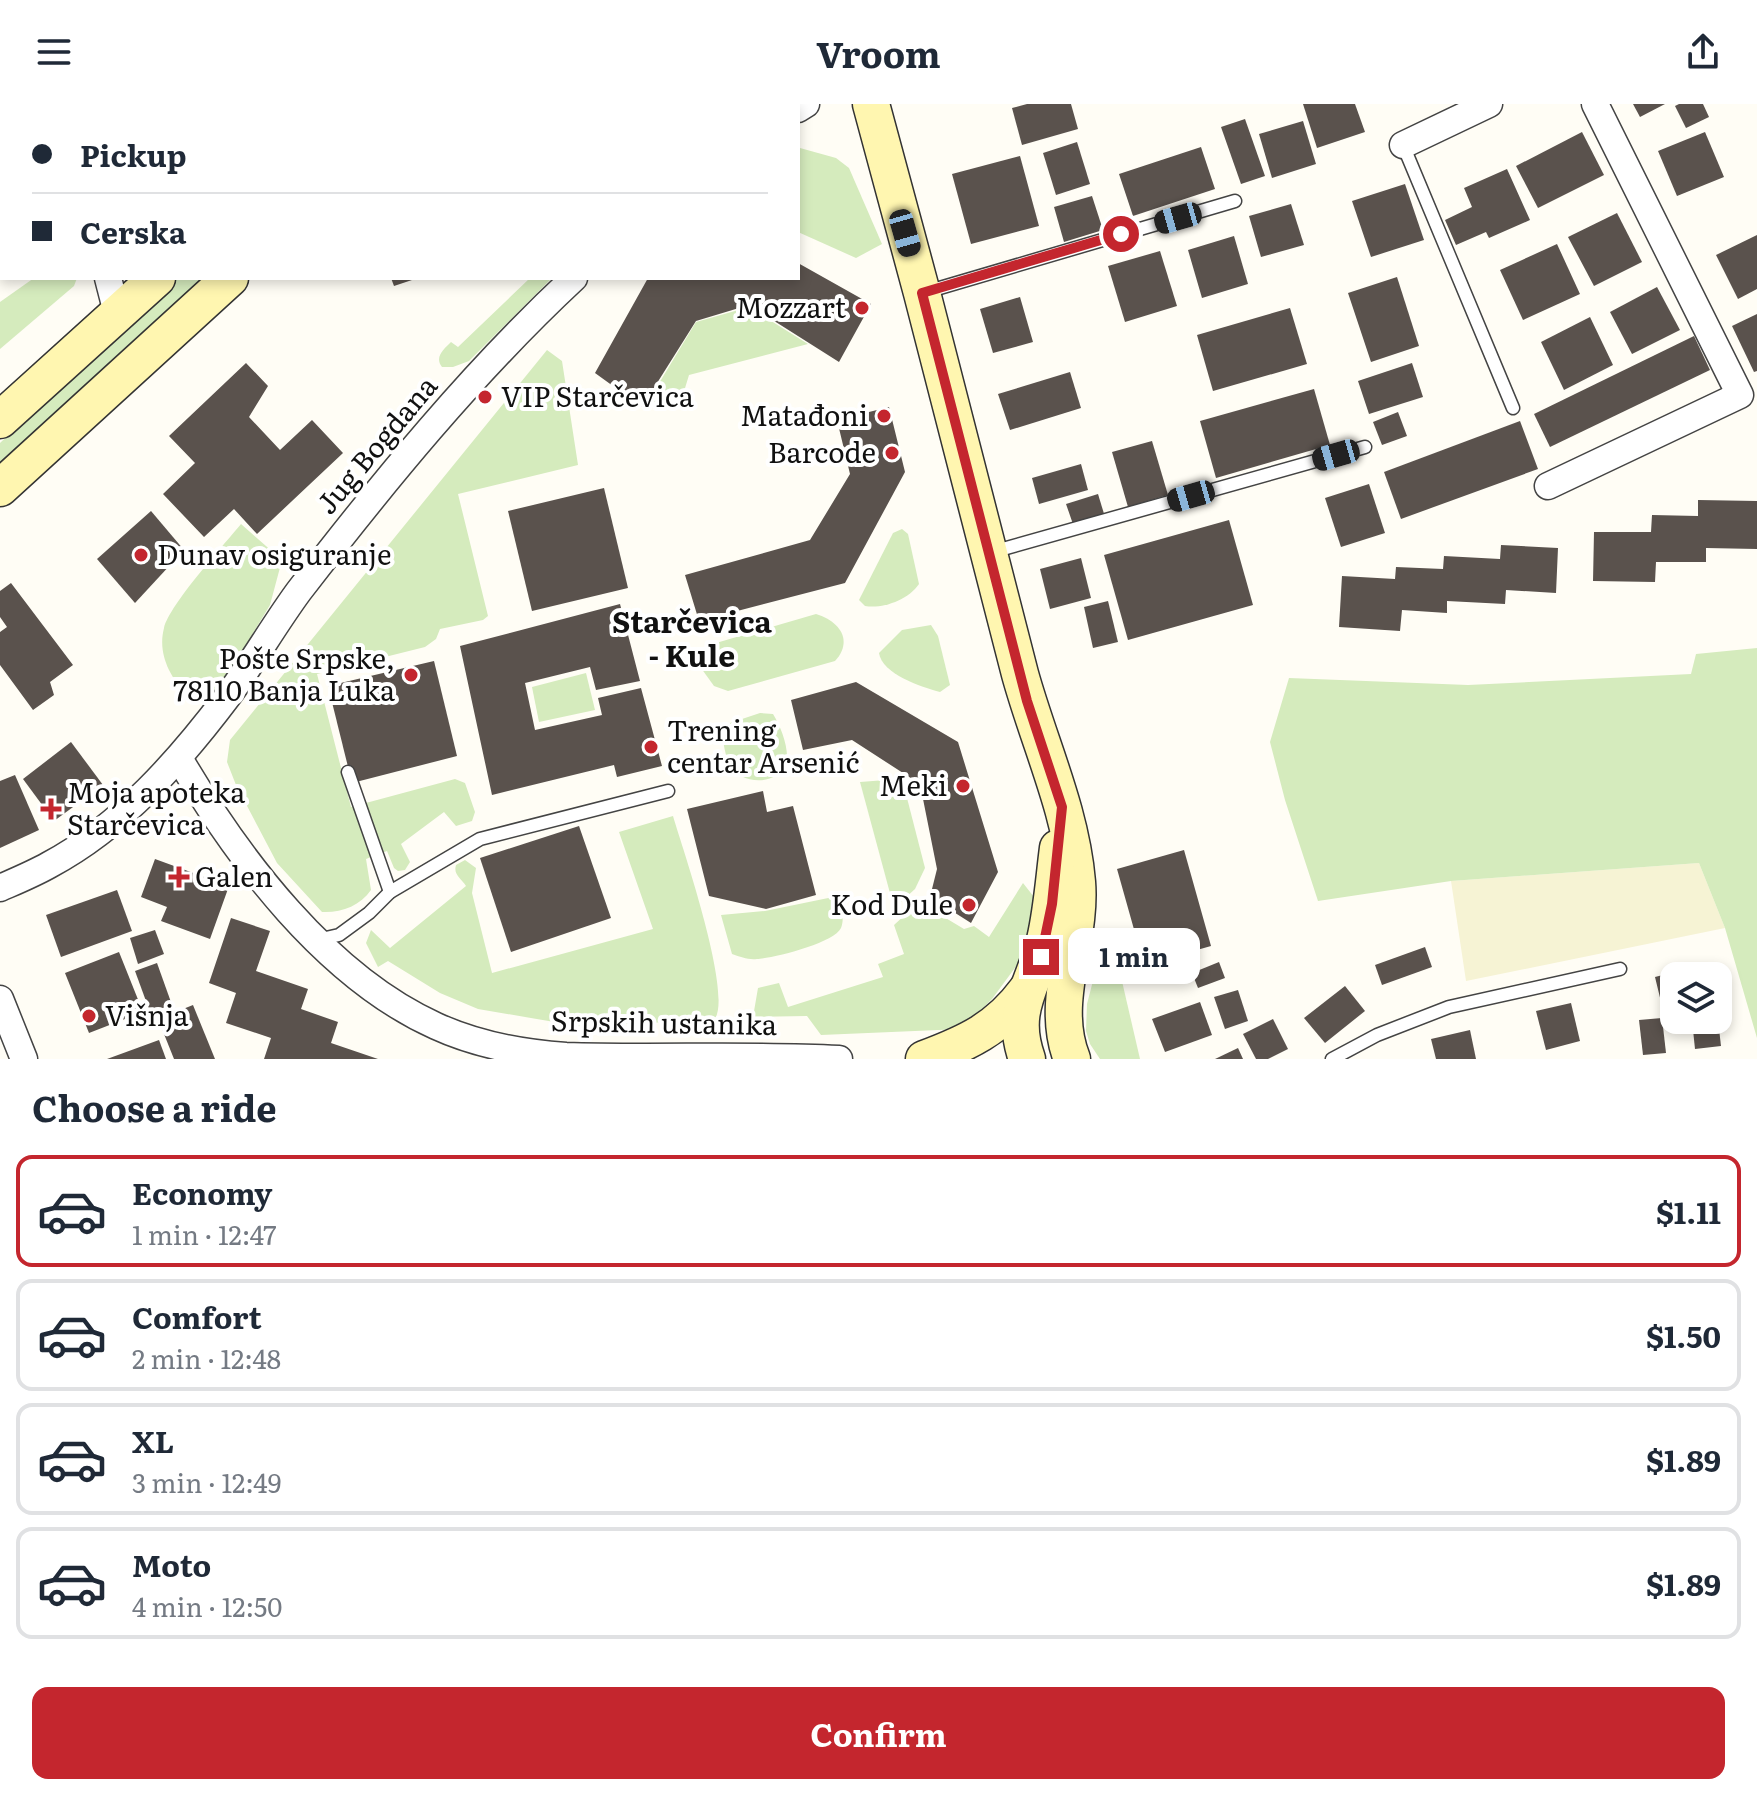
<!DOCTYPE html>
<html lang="en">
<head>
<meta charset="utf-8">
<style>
  :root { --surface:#fff; --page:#f2f2f3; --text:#1f2937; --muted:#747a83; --line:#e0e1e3; --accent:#c4262e }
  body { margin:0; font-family:Literata,serif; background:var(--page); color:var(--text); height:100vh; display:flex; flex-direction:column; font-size:30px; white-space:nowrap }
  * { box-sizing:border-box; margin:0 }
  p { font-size:26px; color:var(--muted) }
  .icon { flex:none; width:44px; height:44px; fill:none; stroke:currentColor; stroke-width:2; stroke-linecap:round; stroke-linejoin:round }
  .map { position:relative; height:955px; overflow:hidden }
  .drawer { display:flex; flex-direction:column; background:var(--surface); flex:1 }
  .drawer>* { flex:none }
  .guide { position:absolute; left:0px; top:0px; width:800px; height:176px; box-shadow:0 4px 12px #0003; display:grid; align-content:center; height:176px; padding:0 32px; background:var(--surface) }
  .fabs { position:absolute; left:1660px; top:858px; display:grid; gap:16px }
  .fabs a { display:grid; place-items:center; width:72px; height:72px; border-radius:16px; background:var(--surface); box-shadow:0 4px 12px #0003; font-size:40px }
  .end { position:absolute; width:36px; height:36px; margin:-18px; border:10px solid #c4262e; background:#fff; box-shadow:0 0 0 4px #fff }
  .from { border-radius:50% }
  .bubble { position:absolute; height:56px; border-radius:16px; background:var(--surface); box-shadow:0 4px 12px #0003; font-size:26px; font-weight:700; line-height:56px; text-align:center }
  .car { position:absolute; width:24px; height:48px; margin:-24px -12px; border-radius:10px; box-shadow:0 0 6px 2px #0007; background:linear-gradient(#222 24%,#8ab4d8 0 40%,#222 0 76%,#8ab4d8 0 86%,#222 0) }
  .guide b { display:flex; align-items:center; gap:28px; height:76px; font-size:30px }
  .guide b+b { border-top:2px solid var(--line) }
  .guide i { width:20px; height:20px; background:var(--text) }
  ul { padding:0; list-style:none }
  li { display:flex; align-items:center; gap:24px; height:112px; margin:0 16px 12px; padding:0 16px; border:4px solid var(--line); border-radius:16px }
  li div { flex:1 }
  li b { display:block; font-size:30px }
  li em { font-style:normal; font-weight:700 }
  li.current { border-color:var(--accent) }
  li>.icon { width:72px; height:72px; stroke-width:1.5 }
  h2 { padding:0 32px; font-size:36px; line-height:96px }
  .action { display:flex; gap:16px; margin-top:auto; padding:16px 32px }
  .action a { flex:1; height:92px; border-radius:16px; background:var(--accent); color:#fff; font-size:32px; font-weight:700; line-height:92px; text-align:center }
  header { display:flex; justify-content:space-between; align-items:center; height:104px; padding:0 32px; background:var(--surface); font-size:36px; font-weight:700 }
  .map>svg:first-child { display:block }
  .farmland { fill:#f6f3d4 }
  .green { fill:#d5ebbd }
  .building { fill:#5a524d }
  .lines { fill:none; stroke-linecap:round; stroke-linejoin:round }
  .lane-casing { stroke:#444; stroke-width:15 }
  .street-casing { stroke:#444; stroke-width:29 }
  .secondary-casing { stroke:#333; stroke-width:39 }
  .lane { stroke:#fff; stroke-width:12 }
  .street { stroke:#fff; stroke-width:26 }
  .secondary { stroke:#fff6b0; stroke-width:36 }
  .route { stroke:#c4262e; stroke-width:10 }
  .poi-dot { fill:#c4262e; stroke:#fff; stroke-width:3 }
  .labels { text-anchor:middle; stroke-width:8; stroke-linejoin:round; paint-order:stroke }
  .poi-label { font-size:28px; fill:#111; stroke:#fff; text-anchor:end }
  .street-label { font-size:28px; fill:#111; stroke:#fff }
  .neighbourhood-label { font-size:30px; font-weight:bold; fill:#111; stroke:#fff }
</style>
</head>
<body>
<header><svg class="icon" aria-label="menu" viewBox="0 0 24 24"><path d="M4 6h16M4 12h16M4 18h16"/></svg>Vroom<svg class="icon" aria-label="share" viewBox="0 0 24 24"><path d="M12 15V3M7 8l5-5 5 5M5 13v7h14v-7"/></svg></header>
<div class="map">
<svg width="1757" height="955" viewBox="0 0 1757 955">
  <rect width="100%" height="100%" fill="#fffdf5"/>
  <!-- farmland -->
  <polygon class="farmland" points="1699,759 1725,824 1466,877 1451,777"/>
  <!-- green -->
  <g class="green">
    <polygon points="800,44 836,54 849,64 882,140 856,154 798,128 798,45"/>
    <polygon points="34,174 77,174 74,182 0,245 0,198"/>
    <polygon points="175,174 202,174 21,345 0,359 0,339"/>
    <path d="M530,174H552L469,257L453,263H442C434,253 444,245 451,238L458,243Z"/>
    <polygon points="749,203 808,240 689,271 682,294 644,304 696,218"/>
    <path d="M547,246L562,257L578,361L458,390L488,512L483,516L440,525L436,535L425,543L317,570L351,703L455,675L465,679L475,708L472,717L456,722L444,708L401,740L410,758L405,766L398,767L394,764L387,747L366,755L371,786C360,802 341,809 322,808L277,759L236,681L227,658L230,636Z"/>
    <path d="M241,420L282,456L270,501L212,597C191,593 179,586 169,566C163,553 160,540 164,524C170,500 223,442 241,420Z"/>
    <path d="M902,425L908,430L919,480C908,496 883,505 865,502L859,496L893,429Z"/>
    <path d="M816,510C839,517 854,536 835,557L728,587L714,582L701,564L706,549L716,539Z"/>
    <path d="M931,521L938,532L950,581L940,588C921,583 882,570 879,549L902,526Z"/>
    <polygon points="1757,544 1757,934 1725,824 1699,759 1451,777 1318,797 1285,696 1270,638 1289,574 1468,581 1691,570 1696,550"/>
    <polygon points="586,569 595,606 539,618 532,583"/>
    <path d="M760,609L773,610C780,621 787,639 787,652C784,683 741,683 729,660C725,651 724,639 721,629L727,620Z"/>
    <polygon points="886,676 907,694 925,764 915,785 894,804 860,678"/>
    <path d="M673,712C683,746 734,893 714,916L578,922L478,905L440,889L388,857L378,863L366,839L371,826L390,844L466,782C461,774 453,771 456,761L465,756L476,764L472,789L492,869L653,825L619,728Z"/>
    <polygon points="1023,779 1034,793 1035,814 1020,857 992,895 962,925 821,931 807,912 753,913 758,884 779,879 788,903 883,873 878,860 904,850 894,821 919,798 964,825 974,822 989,833"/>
    <path d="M838,792C841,802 845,814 841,824C834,839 774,854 757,855C748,856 741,853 732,850L721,811L765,807Z"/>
    <polygon points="1112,834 1140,955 1100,955 1090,940 1086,927 1087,900 1102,842"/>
  </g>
  <!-- building -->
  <g class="building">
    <polygon points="1027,0 1071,0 1078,25 1022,41 1012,4"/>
    <polygon points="1303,0 1355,0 1365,28 1317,44"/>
    <polygon points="1633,0 1665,0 1640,13"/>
    <polygon points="1679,0 1703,0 1709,13 1686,24 1675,2"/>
    <polygon points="1245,15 1265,72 1241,80 1221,23"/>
    <polygon points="1303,17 1316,60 1272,74 1259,30"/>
    <polygon points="1582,28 1604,71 1538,104 1516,62"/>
    <polygon points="1705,28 1724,73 1677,92 1658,47"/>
    <polygon points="1077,38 1090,80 1056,91 1043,49"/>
    <polygon points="1201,43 1215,85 1133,112 1119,70"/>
    <polygon points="1020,52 1039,122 971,140 952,70"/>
    <polygon points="1507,65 1530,116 1489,134 1486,128 1456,141 1445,116 1472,103 1464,84"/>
    <polygon points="1405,80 1424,136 1371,153 1352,97"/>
    <polygon points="1092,92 1103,126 1064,138 1054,103"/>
    <polygon points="1291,100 1304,141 1261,153 1249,112"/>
    <polygon points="1617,109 1642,158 1594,182 1568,133"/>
    <polygon points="1757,131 1757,185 1738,195 1716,151"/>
    <polygon points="1234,132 1248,180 1202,194 1188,146"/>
    <polygon points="1557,140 1580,190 1523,216 1500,166"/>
    <polygon points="1160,147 1177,202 1125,218 1108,162"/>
    <polygon points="798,159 871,200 839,258 749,201 696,217 642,303 595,269 648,174 798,174"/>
    <polygon points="1397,173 1419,242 1371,258 1348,189"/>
    <polygon points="391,174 415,174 415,175 394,182"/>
    <polygon points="1657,183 1680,226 1632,250 1610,208"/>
    <polygon points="1020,193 1033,238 993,249 980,205"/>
    <polygon points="1290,204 1307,260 1213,287 1197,231"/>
    <polygon points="1757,210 1757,267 1754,268 1732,222"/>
    <polygon points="1590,213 1613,261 1564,286 1541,238"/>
    <polygon points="1694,232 1710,266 1550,343 1534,310"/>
    <polygon points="246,259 268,282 249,313 280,346 312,316 343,349 257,430 234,405 204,433 163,390 195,359 169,332"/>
    <polygon points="1412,259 1423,293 1369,310 1358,277"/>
    <polygon points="1070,268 1081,304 1010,326 998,290"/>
    <polygon points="1314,285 1330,341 1216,374 1200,317"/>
    <polygon points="889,303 905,368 845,479 699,517 685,471 810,436 850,370 837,316"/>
    <polygon points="1398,308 1407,332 1382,341 1373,318"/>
    <polygon points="1520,317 1538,365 1401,415 1384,368"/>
    <polygon points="1152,337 1168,391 1128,403 1112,348"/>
    <polygon points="1081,360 1088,386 1039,400 1032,374"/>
    <polygon points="1369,380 1385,429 1341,443 1325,394"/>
    <polygon points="604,384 628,484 532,507 508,407"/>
    <polygon points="1098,390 1105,413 1074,423 1066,400"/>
    <polygon points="1698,396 1757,397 1757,445 1706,444 1706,458 1656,458 1655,478 1593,477 1594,428 1651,428 1652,411 1698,412"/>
    <polygon points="151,407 184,446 135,499 97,455"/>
    <polygon points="1229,416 1253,501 1128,536 1104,451"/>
    <polygon points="1501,441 1558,444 1556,489 1506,486 1505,500 1447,497 1447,509 1402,506 1400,527 1339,523 1342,472 1395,475 1396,463 1443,465 1444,452 1500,455"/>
    <polygon points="1081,454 1091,494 1050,505 1040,465"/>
    <polygon points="11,479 73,561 50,578 54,591 33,606 0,561 0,528 7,523 0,513 0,487"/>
    <polygon points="1108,497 1118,538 1093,544 1084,503"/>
    <polygon points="620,500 640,577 596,586 590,563 525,579 535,626 602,611 598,594 641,584 662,662 617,673 614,661 492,691 460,542"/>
    <polygon points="434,557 457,652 352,679 328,582"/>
    <polygon points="856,578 958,638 998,768 971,819 930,793 937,765 920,680 852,636 803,646 791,596"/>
    <polygon points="71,638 103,681 54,717 23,675"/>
    <polygon points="15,671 39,726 0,744 0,677"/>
    <polygon points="763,687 767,708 793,702 816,791 766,805 709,792 687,705"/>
    <polygon points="579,722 611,814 511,848 480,754"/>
    <polygon points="1184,746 1211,842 1144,861 1117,765"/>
    <polygon points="155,755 229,782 210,835 161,817 167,803 141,793"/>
    <polygon points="117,786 132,827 61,853 46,811"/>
    <polygon points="231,814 270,827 256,867 308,885 301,905 338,918 331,939 378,955 264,955 271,934 226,919 236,889 209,879"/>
    <polygon points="155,826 164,850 138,860 130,834"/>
    <polygon points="1425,843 1432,863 1382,881 1375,861"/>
    <polygon points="119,848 143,908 89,929 65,869"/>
    <polygon points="1219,858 1225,874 1198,884 1192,869"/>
    <polygon points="157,859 172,901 150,908 135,867"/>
    <polygon points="1702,861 1705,872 1674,872 1674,903 1663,906 1655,873"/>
    <polygon points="1345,882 1365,907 1325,939 1304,914"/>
    <polygon points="1238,886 1248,917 1225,925 1214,893"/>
    <polygon points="1200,898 1212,931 1165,948 1152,915"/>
    <polygon points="1571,899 1580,937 1546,946 1536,907"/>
    <polygon points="193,901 215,955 174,955 158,915"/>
    <polygon points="1662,914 1666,949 1643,951 1639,916"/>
    <polygon points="1273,915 1288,945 1268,955 1256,955 1243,930"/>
    <polygon points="1692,916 1718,916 1721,942 1695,945"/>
    <polygon points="1470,926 1476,955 1436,955 1431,935"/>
    <polygon points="159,936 166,955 107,955"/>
    <polygon points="1238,944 1243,955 1215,955"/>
  </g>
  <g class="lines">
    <!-- lane casing -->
    <g class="lane-casing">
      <g id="lane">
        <polyline points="1403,41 1513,304"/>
        <polyline points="926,188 1235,97"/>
        <polyline points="992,448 1365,343"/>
        <polyline points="348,668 390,788"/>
        <polyline points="317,836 339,831 369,809 390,788 480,735 668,687"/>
        <polyline points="1332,955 1377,931 1449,903 1620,865"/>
      </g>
    </g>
    <!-- street casing -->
    <g class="street-casing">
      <g id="street">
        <polyline points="60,0 60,2"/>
        <polyline points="798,5 806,0"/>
        <polyline points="1403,41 1489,0"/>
        <polyline points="108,174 117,209"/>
        <polyline points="1548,382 1740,291 1595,0"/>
        <path d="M179,654C238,755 327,873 436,922C475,940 523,949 566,952C656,955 748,950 839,955"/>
        <path d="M0,784C16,777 33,770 49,761C122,722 179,657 228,592C253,558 274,521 299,487C384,377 472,269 574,174"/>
        <polyline points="0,895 24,955"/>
      </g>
    </g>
    <!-- secondary casing -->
    <g class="secondary-casing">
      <g id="secondary">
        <path d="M871,0L922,189L1020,570C1039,639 1071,706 1077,778C1082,837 1049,898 1072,955"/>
        <polyline points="351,2 353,0"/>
        <polyline points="420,2 422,0"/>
        <polyline points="0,316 157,174"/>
        <polyline points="0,384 230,174"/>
        <path d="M924,955C967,939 998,925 1026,887"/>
        <path d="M1027,955C1009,905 1034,882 1045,836C1052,806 1054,775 1058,744"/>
      </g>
    </g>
    <!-- lane -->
    <use href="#lane" class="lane"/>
    <!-- street -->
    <use href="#street" class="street"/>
    <!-- secondary -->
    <use href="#secondary" class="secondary"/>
  </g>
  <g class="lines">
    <!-- route -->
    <polyline class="route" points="1041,853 1052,800 1062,703 1027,597 922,189 1121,130"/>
  </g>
  <!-- markers -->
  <g class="poi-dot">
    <circle cx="862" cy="204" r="8"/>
    <circle cx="485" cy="293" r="8"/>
    <circle cx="884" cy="312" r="8"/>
    <circle cx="892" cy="349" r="8"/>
    <circle cx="141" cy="451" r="8"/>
    <circle cx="411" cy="571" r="8"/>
    <circle cx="651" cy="643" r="8"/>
    <circle cx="963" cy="682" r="8"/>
    <path d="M47 693h8v8h8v8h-8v8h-8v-8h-8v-8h8z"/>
    <path d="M175 761h8v8h8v8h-8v8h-8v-8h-8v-8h8z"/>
    <circle cx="969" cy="801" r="8"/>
    <circle cx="89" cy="912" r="8"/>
  </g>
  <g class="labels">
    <!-- poi labels -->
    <g class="poi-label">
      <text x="846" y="214">Mozzart</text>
      <text x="501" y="303" text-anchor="start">VIP Starčevica</text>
      <text x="868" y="322">Matađoni</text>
      <text x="876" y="359">Barcode</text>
      <text x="157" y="461" text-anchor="start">Dunav osiguranje</text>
      <text x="395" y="565">Pošte Srpske,<tspan x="395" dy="32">78110 Banja Luka</tspan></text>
      <text x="667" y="637" text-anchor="start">Trening<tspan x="667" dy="32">centar Arsenić</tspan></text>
      <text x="947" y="692">Meki</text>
      <text x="67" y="699" text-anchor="start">Moja apoteka<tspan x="67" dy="32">Starčevica</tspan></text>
      <text x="195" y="783" text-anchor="start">Galen</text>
      <text x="953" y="811">Kod Dule</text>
      <text x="105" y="922" text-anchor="start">Višnja</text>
    </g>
    <!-- street labels -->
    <g class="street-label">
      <text transform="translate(377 341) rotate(-50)" y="10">Jug Bogdana</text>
      <text transform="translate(664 919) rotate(1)" y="10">Srpskih ustanika</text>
    </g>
    <!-- neighbourhood labels -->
    <g class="neighbourhood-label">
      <text x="692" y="529">Starčevica<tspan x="692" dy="34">- Kule</tspan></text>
    </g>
  </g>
</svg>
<div class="fabs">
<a><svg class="icon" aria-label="layers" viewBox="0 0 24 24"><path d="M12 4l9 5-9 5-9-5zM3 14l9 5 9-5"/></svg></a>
</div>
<i class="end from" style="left:1121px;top:130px"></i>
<i class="end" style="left:1041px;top:853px"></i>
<div class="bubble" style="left:1068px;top:824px;width:132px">1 min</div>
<i class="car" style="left:1178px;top:114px;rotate:254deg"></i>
<i class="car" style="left:905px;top:129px;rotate:164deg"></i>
<i class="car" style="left:1336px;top:351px;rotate:254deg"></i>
<i class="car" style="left:1191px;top:392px;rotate:254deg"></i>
<div class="guide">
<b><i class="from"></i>Pickup</b>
<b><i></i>Cerska</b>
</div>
</div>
<section class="drawer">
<h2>Choose a ride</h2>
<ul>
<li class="current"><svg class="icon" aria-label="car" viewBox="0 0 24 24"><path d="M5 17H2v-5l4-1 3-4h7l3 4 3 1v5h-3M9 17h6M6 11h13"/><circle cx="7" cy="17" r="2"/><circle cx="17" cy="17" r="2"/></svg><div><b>Economy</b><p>1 min · 12:47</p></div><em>$1.11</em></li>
<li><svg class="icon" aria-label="car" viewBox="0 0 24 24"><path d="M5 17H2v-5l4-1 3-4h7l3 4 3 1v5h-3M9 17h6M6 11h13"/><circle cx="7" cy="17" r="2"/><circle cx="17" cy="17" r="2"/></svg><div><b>Comfort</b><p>2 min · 12:48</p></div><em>$1.50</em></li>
<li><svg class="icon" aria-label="car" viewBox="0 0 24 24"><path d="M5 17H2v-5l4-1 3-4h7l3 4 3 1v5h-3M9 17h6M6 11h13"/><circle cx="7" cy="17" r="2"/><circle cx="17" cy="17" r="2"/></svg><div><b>XL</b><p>3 min · 12:49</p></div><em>$1.89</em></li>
<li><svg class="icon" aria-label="car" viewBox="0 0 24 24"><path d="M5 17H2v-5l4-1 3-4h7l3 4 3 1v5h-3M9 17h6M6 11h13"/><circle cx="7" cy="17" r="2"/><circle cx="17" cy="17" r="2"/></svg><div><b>Moto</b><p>4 min · 12:50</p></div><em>$1.89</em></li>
</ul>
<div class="action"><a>Confirm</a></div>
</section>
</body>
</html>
